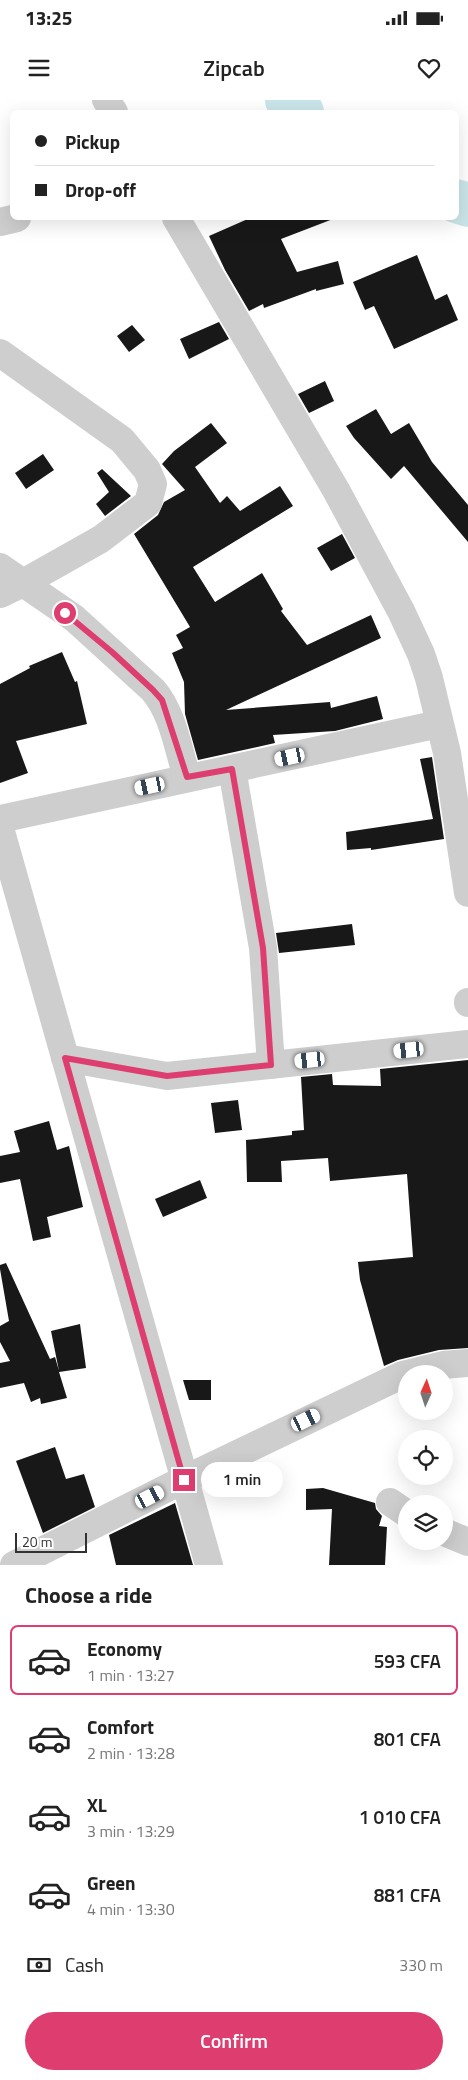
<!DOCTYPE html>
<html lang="en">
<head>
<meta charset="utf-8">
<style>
  :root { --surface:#fff; --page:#f2f2f2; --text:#222; --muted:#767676; --line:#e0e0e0; --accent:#dd3d6f }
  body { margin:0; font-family:"Titillium Web",sans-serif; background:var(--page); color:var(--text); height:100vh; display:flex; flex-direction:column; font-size:19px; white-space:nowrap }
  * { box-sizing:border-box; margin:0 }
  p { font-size:16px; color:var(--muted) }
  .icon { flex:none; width:28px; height:28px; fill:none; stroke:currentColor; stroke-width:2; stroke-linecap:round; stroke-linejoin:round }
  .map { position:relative; height:1465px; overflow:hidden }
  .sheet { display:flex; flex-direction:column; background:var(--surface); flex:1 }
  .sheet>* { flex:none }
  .top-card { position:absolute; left:10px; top:10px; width:449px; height:110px; border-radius:8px; box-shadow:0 5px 20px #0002; display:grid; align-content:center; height:110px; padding:0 25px; background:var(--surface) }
  .needle { width:32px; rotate:3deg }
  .fabs { position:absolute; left:398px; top:1265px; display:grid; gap:10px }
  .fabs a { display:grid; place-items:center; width:55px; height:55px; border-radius:50%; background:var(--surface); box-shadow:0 5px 20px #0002; font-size:25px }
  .scale { position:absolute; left:15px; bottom:12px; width:72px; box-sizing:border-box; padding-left:5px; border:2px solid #313131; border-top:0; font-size:14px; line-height:18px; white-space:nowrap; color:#313131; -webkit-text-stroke:4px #fff; paint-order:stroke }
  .end { position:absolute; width:22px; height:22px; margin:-11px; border:6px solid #dd3d6f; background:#fff; box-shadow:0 0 0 2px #fff }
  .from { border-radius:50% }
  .bubble { position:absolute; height:35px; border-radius:18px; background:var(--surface); box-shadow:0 5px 20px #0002; font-size:16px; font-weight:600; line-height:35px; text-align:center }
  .car { position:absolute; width:15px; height:30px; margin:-15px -8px; border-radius:6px; box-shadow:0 0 4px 1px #0007; background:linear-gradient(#fff 24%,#345 0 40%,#fff 0 76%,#345 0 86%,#fff 0) }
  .top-card b { display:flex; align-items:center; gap:18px; height:48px; font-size:19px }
  .top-card b+b { border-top:1px solid var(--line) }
  .top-card i { width:12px; height:12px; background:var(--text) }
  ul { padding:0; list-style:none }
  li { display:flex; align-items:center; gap:15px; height:70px; margin:0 10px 8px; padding:0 15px; border:2px solid transparent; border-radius:8px }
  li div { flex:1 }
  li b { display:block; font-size:19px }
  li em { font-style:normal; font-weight:600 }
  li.on { border-color:var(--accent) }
  li>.icon { width:45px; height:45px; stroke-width:1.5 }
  h2 { padding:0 25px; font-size:22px; line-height:60px }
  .pay { display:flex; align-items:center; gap:12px; height:55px; padding:0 25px; font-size:19px }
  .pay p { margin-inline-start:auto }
  .action { display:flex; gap:10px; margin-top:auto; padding:10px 25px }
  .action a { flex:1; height:58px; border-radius:30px; background:var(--accent); color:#fff; font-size:20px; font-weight:600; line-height:58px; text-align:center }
  .status { display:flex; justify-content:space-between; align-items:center; height:35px; padding:0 25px; background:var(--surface); direction:ltr }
  .status svg { height:14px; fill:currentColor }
  header { display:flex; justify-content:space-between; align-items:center; height:65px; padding:0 25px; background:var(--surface); font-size:22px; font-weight:600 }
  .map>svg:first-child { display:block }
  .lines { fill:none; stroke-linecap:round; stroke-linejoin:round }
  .river { stroke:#cae5e9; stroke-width:44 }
  .building { fill:#181818 }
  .minor { stroke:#cecece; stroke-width:28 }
  .route { stroke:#dd3d6f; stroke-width:6 }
</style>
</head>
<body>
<div class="status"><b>13:25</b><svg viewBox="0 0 49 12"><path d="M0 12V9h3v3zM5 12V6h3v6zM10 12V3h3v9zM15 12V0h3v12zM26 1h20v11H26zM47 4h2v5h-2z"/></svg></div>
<header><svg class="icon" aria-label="menu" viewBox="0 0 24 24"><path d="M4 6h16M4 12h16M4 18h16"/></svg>Zipcab<svg class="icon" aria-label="heart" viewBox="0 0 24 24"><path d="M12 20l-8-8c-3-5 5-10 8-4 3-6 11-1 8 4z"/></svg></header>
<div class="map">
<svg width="468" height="1465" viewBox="0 0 468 1465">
  <rect width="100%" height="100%" fill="#fff"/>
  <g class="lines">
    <!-- river -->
    <g class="river">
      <polyline points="287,0 302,12"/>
      <polyline points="456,101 468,105"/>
    </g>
  </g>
  <!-- building -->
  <g class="building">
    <polygon points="250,118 333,118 333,119 281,139 297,172 338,161 344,184 316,191 316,189 264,208 263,204 249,211 225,170 209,136"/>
    <polygon points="417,155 435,200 447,194 458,220 394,249 374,206 365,210 353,182"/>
    <polygon points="219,222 229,239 189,259 180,239"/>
    <polygon points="132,225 145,240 129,252 117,236"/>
    <polygon points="325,281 334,301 309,313 298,294"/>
    <polygon points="376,309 391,334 409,323 432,362 468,405 468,442 404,366 391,379 354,338 346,326"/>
    <polygon points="211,323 227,343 195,367 220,403 227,396 240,411 280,386 293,406 193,467 215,502 262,473 283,509 281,511 307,545 371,515 381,538 226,610 330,602 331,608 377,596 383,619 335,631 273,635 275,643 198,660 185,614 184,582 172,553 183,548 176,535 190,527 134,434 158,415 164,402 185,390 162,364 174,351"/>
    <polygon points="43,354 54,370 26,389 15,373"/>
    <polygon points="102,369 131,396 105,416 96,404 109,392 97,373"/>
    <polygon points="342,434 355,458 331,471 317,448"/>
    <polygon points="62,552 75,582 77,581 87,624 16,641 28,673 0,683 0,584 30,568 29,566"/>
    <polygon points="432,657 444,739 371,750 371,748 347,750 346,732 433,719 420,659"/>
    <polygon points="352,824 355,845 279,853 276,833"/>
    <polygon points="468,960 468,1248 439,1250 398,1260 384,1266 360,1180 358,1162 413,1157 407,1074 330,1081 328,1058 281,1061 282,1082 247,1082 246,1040 292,1035 292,1031 304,1030 301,977 332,974 333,985 381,986 380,969"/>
    <polygon points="238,1000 242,1030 215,1033 211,1003"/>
    <polygon points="49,1021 57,1050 69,1046 83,1107 47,1117 51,1137 33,1141 20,1079 0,1083 0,1056 20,1052 14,1031"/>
    <polygon points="200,1080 207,1098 163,1117 155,1099"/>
    <polygon points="6,1163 50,1259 55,1257 59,1271 51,1231 80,1224 86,1268 59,1272 67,1298 41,1304 40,1298 31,1302 24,1283 0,1288 0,1263 10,1261 0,1242 0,1226 9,1221 0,1169 0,1165"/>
    <polygon points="183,1280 211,1280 211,1300 189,1300"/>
    <polygon points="55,1347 66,1379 84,1374 95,1407 43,1433 16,1361"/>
    <polygon points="323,1388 375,1403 376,1409 382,1416 379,1426 387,1427 385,1465 329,1465 332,1409 306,1410 306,1389"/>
    <polygon points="175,1403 193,1465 116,1465 109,1435"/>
  </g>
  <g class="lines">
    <!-- minor -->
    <g class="minor">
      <polyline points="106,0 114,12"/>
      <polyline points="176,118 336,390 401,511 421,554 429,578 447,653 468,793"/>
      <polyline points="0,122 17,118"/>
      <polyline points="0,253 122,340 147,370 153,384 148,403 101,439 23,483 0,494"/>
      <path d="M0,467L74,518L153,590C173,613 178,649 187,677"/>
      <polyline points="232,669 263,848 271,965"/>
      <polyline points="0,719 439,624"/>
      <polyline points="0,728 209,1465"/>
      <polyline points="468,902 468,903"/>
      <polyline points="65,958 167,976 468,944"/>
      <polyline points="390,1402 406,1413"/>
      <polyline points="444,1432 468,1442"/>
      <polyline points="14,1465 183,1380 402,1275 443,1265 468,1263"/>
    </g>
  </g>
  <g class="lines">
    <!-- route -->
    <polyline class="route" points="65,513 112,552 153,590 162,600 187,677 232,669 263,848 271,965 167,976 65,958 184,1380"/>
  </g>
</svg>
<div class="fabs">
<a><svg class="needle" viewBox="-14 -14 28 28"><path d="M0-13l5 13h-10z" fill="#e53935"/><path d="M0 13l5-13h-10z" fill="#767676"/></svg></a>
<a><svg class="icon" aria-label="locate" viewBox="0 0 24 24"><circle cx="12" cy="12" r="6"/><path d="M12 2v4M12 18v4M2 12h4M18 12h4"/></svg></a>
<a><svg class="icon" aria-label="layers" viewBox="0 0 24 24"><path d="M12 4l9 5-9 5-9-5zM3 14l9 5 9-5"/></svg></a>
</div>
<div class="scale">20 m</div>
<i class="end from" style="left:65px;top:513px"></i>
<i class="end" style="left:184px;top:1380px"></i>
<div class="bubble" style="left:201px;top:1362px;width:82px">1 min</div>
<i class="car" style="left:290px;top:657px;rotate:258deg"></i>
<i class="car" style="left:150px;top:686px;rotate:258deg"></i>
<i class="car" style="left:409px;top:950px;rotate:264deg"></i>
<i class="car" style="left:310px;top:960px;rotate:264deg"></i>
<i class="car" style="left:306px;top:1320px;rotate:64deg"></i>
<i class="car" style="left:150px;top:1397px;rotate:63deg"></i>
<div class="top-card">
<b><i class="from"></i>Pickup</b>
<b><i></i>Drop-off</b>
</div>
</div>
<section class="sheet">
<h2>Choose a ride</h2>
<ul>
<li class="on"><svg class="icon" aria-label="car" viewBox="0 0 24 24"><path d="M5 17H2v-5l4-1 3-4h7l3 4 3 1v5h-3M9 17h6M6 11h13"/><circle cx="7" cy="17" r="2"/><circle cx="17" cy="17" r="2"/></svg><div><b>Economy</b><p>1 min · 13:27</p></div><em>593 CFA</em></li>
<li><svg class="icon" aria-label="car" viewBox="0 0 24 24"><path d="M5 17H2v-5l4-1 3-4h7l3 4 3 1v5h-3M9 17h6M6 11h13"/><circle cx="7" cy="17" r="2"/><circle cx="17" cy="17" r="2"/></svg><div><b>Comfort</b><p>2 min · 13:28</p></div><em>801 CFA</em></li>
<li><svg class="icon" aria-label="car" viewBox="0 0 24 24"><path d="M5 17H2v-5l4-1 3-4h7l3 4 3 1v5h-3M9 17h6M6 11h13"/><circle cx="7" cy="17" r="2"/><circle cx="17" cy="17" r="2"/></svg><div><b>XL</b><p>3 min · 13:29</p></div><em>1 010 CFA</em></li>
<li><svg class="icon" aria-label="car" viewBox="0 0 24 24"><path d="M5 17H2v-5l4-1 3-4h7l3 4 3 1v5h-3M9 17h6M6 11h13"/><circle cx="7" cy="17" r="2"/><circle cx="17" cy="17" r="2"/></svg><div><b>Green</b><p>4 min · 13:30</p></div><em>881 CFA</em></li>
</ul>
<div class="pay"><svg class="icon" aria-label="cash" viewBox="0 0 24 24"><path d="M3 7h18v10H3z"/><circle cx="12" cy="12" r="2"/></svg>Cash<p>330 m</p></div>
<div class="action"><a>Confirm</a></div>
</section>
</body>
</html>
